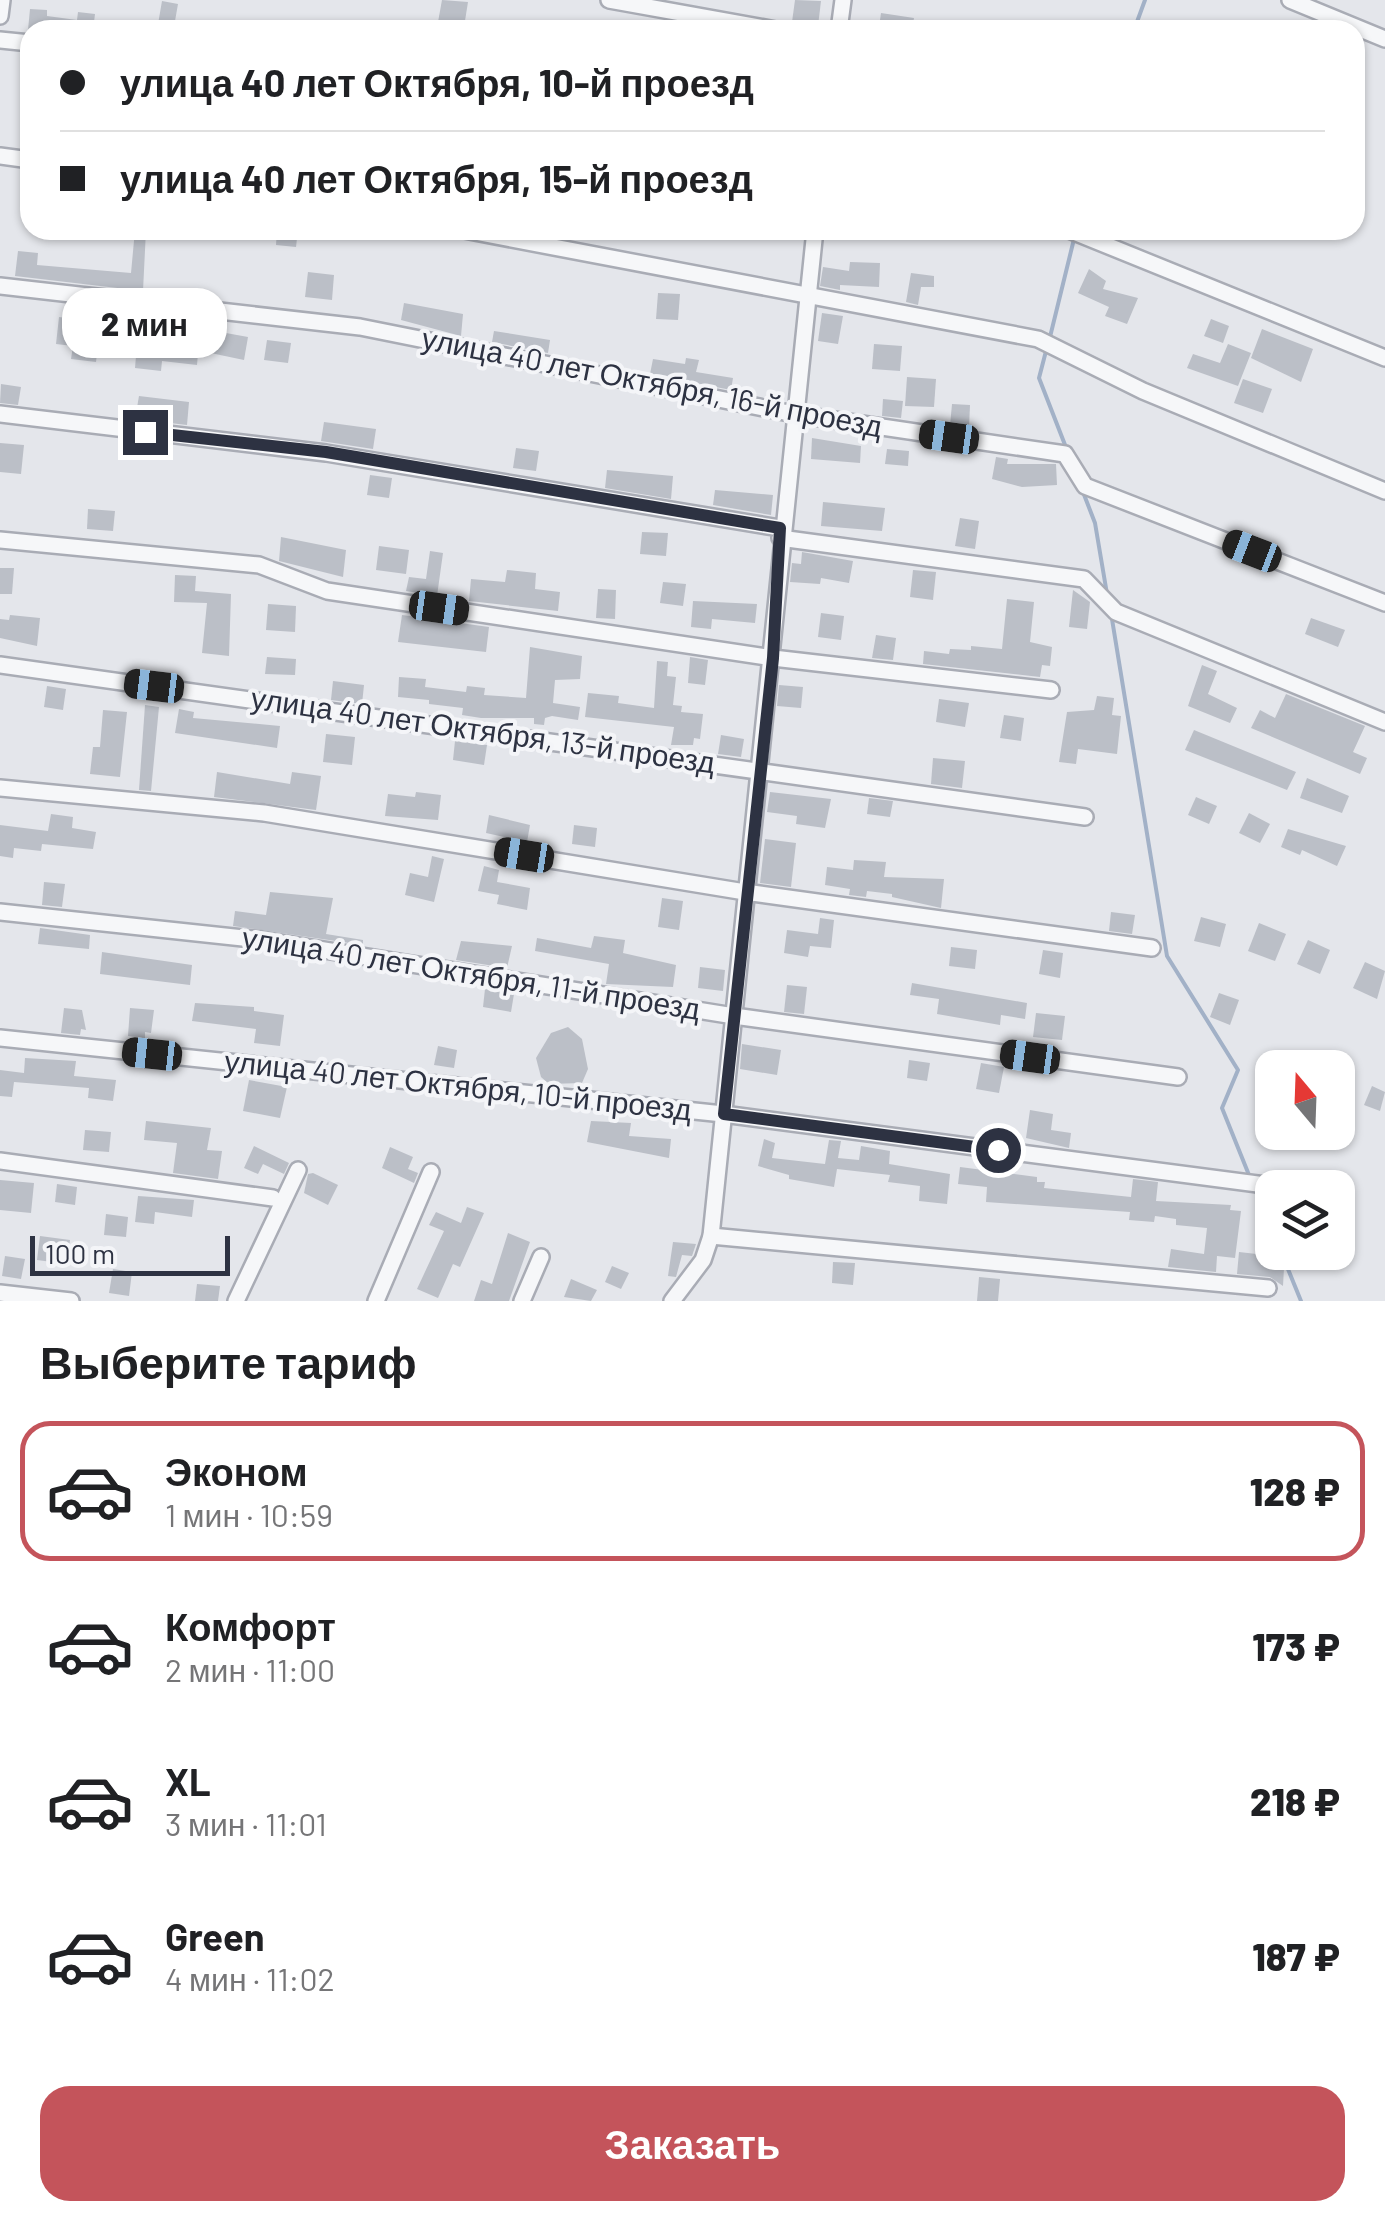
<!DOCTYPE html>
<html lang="ru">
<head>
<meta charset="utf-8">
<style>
  :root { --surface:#fff; --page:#f6f6f6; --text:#202124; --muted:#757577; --line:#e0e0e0; --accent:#c4545b }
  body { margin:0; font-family:Barlow,sans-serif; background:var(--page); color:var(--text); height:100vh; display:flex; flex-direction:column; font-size:38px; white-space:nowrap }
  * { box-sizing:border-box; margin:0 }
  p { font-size:32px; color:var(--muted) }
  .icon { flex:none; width:55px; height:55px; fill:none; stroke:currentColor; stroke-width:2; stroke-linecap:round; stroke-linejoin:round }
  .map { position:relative; height:1301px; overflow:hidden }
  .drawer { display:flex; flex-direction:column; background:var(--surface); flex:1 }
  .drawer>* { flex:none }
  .banner { position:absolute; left:20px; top:20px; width:1345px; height:220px; border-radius:30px; box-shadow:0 2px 8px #0004; display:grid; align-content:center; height:220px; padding:0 40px; background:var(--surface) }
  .needle { width:65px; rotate:341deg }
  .controls { position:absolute; left:1255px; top:1050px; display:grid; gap:20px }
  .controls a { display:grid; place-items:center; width:100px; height:100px; border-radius:20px; background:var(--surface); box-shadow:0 2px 8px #0004; font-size:50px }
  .scale { position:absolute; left:30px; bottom:25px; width:200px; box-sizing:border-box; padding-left:10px; border:5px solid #2d3242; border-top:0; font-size:28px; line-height:35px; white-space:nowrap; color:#2d3242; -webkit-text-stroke:8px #f4f5f8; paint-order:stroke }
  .end { position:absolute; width:45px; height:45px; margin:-22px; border:12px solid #2d3242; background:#fff; box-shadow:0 0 0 5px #fff }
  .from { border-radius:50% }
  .bubble { position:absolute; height:70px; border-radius:30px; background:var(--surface); box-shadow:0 2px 8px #0004; font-size:32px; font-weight:800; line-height:70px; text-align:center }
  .car { position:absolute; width:30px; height:60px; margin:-30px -15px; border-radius:12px; box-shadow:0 0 8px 2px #0007; background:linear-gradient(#222 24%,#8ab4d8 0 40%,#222 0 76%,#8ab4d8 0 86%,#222 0) }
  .banner b { display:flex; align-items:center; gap:35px; height:95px; font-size:38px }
  .banner b+b { border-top:2px solid var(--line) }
  .banner i { width:25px; height:25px; background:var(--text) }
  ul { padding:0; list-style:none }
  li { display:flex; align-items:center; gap:30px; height:140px; margin:0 20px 15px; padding:0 20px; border:5px solid transparent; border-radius:30px }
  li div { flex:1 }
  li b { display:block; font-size:38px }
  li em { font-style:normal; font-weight:800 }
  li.on { border-color:var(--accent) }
  li>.icon { width:90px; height:90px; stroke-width:1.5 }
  h2 { padding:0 40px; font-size:45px; line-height:120px }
  .primary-button { display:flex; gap:20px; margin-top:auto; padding:20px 40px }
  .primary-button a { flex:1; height:115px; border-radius:30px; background:var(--accent); color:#fff; font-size:40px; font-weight:800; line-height:115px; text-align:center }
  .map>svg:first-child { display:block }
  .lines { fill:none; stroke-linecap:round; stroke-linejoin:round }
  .stream { stroke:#a2b1c7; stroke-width:4 }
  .building { fill:#bbbfc7 }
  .minor-casing { stroke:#a9acb5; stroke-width:20 }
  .minor { stroke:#f6f7f9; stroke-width:15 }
  .route { stroke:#2d3242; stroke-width:12 }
  .labels { text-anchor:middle; stroke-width:8; stroke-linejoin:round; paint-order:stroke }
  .street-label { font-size:30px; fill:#2d3242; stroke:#f4f5f8 }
</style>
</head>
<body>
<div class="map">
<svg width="1385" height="1301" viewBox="0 0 1385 1301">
  <rect width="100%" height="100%" fill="#e4e6eb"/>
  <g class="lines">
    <!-- stream -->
    <g class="stream">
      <polyline points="1134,30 1145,0"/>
      <polyline points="1050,337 1074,239"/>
      <polyline points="1046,351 1039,378 1067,450"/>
      <polyline points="1083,492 1095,523 1107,594"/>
      <polyline points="1111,613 1167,956 1238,1070 1222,1108 1251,1180"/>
      <polyline points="1255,1189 1272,1231"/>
      <polyline points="1281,1252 1301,1301"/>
    </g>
  </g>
  <!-- building -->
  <g class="building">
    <polygon points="442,0 468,2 464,27 438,22"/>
    <polygon points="795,0 821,1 818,26 792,22"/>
    <polygon points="162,1 178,4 175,21 195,24 194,30 157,30"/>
    <polygon points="30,9 47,10 47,16 77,20 78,12 95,14 94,22 104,23 104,30 28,30"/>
    <polygon points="881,13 914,18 912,30 879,27"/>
    <polygon points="135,230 146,230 143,291 15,276 18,251 38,253 37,265 131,273"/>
    <polygon points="277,230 298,230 296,247 276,245"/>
    <polygon points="850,262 880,263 879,287 840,285 840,290 820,286 823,267 849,271"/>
    <polygon points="1089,269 1106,281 1103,289 1138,298 1127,324 1105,316 1109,307 1078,293"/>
    <polygon points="308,272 334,275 332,300 305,297"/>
    <polygon points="911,273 934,276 934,287 921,287 918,305 906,302"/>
    <polygon points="658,293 680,294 678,320 656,319"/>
    <polygon points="404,303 463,314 461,336 401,320"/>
    <polygon points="822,313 843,316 838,344 818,341"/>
    <polygon points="59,317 74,319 72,335 99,338 96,362 71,359 73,346 56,344"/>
    <polygon points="1211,319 1229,326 1223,343 1204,336"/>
    <polygon points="105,320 128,322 125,349 103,347"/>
    <polygon points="204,329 248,337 244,360 201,351"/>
    <polygon points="1262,329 1313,349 1301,382 1251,358"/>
    <polygon points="494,331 550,340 548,353 492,342"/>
    <polygon points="172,340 199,343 197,365 162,361 161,371 135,368 137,344 171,347"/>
    <polygon points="267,340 291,343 288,363 264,360"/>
    <polygon points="874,344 902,346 900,371 872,369"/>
    <polygon points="1228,344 1251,353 1238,386 1187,368 1193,354 1220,363"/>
    <polygon points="686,358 699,360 696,372 733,378 731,390 650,374 653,359 685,364"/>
    <polygon points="907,377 936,379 934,407 905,406"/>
    <polygon points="1243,379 1272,389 1263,413 1234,403"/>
    <polygon points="1,384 21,387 18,405 0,403"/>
    <polygon points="139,396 189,402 187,425 135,419"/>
    <polygon points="883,399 903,401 901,418 882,416"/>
    <polygon points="952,404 970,405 969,428 950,426"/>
    <polygon points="324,422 376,429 373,449 321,441"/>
    <polygon points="812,438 861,446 860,463 811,459"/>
    <polygon points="0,443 24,445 21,474 0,472"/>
    <polygon points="516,448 539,451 536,471 513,468"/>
    <polygon points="887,449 909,451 908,466 885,464"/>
    <polygon points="996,457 1008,459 1007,464 1056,464 1057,485 1022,487 992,479"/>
    <polygon points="607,470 673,476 671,499 605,488"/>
    <polygon points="370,475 392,478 389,498 367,495"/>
    <polygon points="715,490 773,495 771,515 713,505"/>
    <polygon points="823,502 885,508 882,531 821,526"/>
    <polygon points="88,509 115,511 113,531 87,529"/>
    <polygon points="960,518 979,521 975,549 955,546"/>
    <polygon points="642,532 668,533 666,556 640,554"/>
    <polygon points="281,537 346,550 343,577 279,561"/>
    <polygon points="379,546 409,550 406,574 376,570"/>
    <polygon points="430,551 443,553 437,596 406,591 409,577 426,579"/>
    <polygon points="802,552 853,561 849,583 821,578 820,584 790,582 792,563 801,564"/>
    <polygon points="0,568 14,568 12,594 0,594"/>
    <polygon points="507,570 536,573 535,589 560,592 558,611 469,601 471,579 505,582"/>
    <polygon points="913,570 936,572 933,600 910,597"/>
    <polygon points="175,575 196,576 195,591 231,594 229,656 202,653 207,603 174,602"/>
    <polygon points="663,582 686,584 683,606 660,603"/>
    <polygon points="598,589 616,590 615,619 596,618"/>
    <polygon points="1073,590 1090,602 1087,629 1069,627"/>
    <polygon points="1007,599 1034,602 1030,642 1052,647 1050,666 1042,665 1040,677 923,664 924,651 949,654 950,649 971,650 971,646 1002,649"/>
    <polygon points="693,601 757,604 755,623 712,619 711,629 691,627"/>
    <polygon points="268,604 296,606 295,632 266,630"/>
    <polygon points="821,613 844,616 841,640 818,637"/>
    <polygon points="10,615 40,618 37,646 0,638 0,619 9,620"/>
    <polygon points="402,615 489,627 486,652 398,642"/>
    <polygon points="1311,618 1345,630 1338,647 1305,634"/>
    <polygon points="876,635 896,638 893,660 872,658"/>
    <polygon points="530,647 582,656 580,679 555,680 553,703 580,707 578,720 552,716 545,718 544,725 534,724 534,718 481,718 462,715 463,708 429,704 429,700 398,697 399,677 426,679 425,687 466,692 467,686 485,688 484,695 526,698"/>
    <polygon points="267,657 296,659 295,675 265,674"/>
    <polygon points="690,657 708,660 705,685 688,683"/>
    <polygon points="657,661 668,662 667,676 676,677 673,705 682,706 681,712 703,714 700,739 694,738 693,745 671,745 674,727 585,717 588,693 619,696 618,703 654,708"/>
    <polygon points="1202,665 1217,671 1208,694 1237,708 1230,723 1188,706"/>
    <polygon points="333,681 364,685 362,704 331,700"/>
    <polygon points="779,685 803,687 801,708 777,706"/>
    <polygon points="47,686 66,689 63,710 44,707"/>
    <polygon points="1286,694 1365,726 1353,752 1367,758 1360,774 1251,728 1260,710 1275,718"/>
    <polygon points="1097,696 1114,698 1112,715 1121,716 1117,754 1078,749 1076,764 1059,762 1067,712 1094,710"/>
    <polygon points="939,699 969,703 965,727 936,722"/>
    <polygon points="145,705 159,707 151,791 139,790"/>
    <polygon points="179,709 194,712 193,718 280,726 277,748 175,733"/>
    <polygon points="103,710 127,712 120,777 90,774 93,747 100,747"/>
    <polygon points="1004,715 1024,718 1021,741 1000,738"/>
    <polygon points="1194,730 1296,772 1287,790 1185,750"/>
    <polygon points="326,734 355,737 352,765 323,762"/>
    <polygon points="721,735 744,739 741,757 718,754"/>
    <polygon points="455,741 487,745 484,765 453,760"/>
    <polygon points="933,758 965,761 962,788 931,784"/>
    <polygon points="217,772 290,784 292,772 321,776 316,810 214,797"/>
    <polygon points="1307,778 1349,796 1342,813 1300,798"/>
    <polygon points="416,792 441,795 438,820 385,816 388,794 415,797"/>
    <polygon points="770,792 831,799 825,828 796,824 797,816 767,812"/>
    <polygon points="1196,797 1217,806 1209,824 1188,815"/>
    <polygon points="869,798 893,801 890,817 867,814"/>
    <polygon points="1249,813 1270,824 1260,843 1239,833"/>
    <polygon points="51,814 73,817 72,828 96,832 93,849 42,844 41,851 14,848 13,858 0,856 0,825 48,831"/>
    <polygon points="489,815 530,825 527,842 486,833"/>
    <polygon points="574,825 597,828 595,847 572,844"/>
    <polygon points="1288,829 1346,846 1337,866 1302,850 1300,855 1281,847"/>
    <polygon points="765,839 796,843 791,887 760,883"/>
    <polygon points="432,856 444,859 434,902 405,895 410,873 428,877"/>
    <polygon points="854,860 886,862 884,877 944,879 941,908 892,897 892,894 867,891 866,897 849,895 850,889 825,885 827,867 853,870"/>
    <polygon points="484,866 499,870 497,882 530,888 527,910 497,904 499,895 478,891"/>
    <polygon points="44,882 65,884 62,907 42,905"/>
    <polygon points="270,892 333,898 326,934 363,940 363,945 233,926 235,911 266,915"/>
    <polygon points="662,898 683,901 679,930 658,927"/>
    <polygon points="1111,912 1135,915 1132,934 1109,931"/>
    <polygon points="1201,917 1226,924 1220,947 1194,941"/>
    <polygon points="820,918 834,920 831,948 810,946 808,957 784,953 787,930 818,934"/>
    <polygon points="1259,923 1286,934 1275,961 1248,951"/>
    <polygon points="40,928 90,935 89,949 38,944"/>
    <polygon points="594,936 625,940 623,953 676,965 673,987 606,984 609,964 535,951 537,938 591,948"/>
    <polygon points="1308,940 1330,950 1320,974 1297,964"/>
    <polygon points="461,941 512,946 507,968 456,960"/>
    <polygon points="951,947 977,950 975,969 949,966"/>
    <polygon points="1043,950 1063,953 1060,978 1039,974"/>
    <polygon points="102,952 192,965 190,985 100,974"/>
    <polygon points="1365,962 1385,971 1377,999 1353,988"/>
    <polygon points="700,967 725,970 723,991 698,988"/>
    <polygon points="912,983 1027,1003 1025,1019 1001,1015 1000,1025 937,1014 939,999 910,995"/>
    <polygon points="787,985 807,987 804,1014 784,1012"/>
    <polygon points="485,989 514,994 511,1012 483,1007"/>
    <polygon points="1219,993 1239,1000 1230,1025 1210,1017"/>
    <polygon points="195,1003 254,1007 254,1011 284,1015 280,1046 254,1043 256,1029 192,1021"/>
    <polygon points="64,1008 82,1010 86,1030 81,1029 80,1035 61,1033"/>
    <polygon points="130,1008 154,1010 151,1033 145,1032 145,1038 128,1036"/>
    <polygon points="1036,1013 1065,1016 1062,1040 1033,1037"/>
    <polygon points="568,1027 582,1039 588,1069 582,1083 549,1084 541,1077 536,1058 551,1033"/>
    <polygon points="742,1044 781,1050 777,1075 740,1069"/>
    <polygon points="438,1046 457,1050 454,1068 434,1065"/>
    <polygon points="25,1058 76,1061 74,1076 116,1080 113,1101 88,1098 89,1088 14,1082 12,1097 0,1096 0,1070 24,1073"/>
    <polygon points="909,1060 930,1063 927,1081 907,1078"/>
    <polygon points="981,1063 1004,1067 999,1093 976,1089"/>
    <polygon points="249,1080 287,1087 280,1118 243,1111"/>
    <polygon points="1372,1086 1385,1092 1380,1111 1364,1105"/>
    <polygon points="1030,1110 1053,1114 1051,1130 1071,1133 1069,1148 1026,1138"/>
    <polygon points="146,1121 211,1128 207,1150 222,1151 218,1179 173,1173 177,1143 144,1140"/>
    <polygon points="591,1121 631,1123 629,1136 671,1139 669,1158 587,1142"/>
    <polygon points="85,1130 111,1132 109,1152 83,1150"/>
    <polygon points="764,1139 775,1143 772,1158 825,1164 829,1140 841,1141 838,1158 859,1160 861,1146 890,1151 889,1164 950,1174 947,1204 919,1201 920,1186 888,1182 890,1175 837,1169 834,1187 789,1179 789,1175 758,1166"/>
    <polygon points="254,1146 289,1163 284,1174 263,1164 258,1174 244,1168"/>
    <polygon points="390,1147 413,1157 408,1169 418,1173 414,1183 382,1168"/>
    <polygon points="960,1167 1037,1177 1037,1182 1045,1182 1044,1188 1131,1197 1133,1179 1158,1182 1156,1201 1231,1205 1230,1210 1241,1211 1235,1258 1217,1256 1216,1272 1168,1267 1171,1249 1204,1254 1207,1228 1176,1225 1176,1219 1155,1216 1154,1222 1129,1220 1130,1212 986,1202 987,1187 958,1184"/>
    <polygon points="313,1173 338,1185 328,1205 304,1193 308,1174"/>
    <polygon points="0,1180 34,1183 31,1213 0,1210"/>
    <polygon points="57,1184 77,1187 75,1205 55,1202"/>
    <polygon points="138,1196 194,1200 192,1217 155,1212 154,1224 135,1222"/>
    <polygon points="467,1207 484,1213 460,1267 453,1264 438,1298 417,1289 444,1231 429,1225 436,1212 461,1223"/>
    <polygon points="106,1214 128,1217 126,1237 104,1235"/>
    <polygon points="508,1233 530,1242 509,1301 474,1301 481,1280 492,1284"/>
    <polygon points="40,1236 70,1240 67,1264 37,1260"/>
    <polygon points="673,1242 696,1244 692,1256 682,1255 676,1277 668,1276"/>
    <polygon points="1239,1252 1275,1256 1275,1262 1284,1268 1283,1286 1270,1277 1237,1274"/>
    <polygon points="5,1256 25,1259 21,1279 2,1276"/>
    <polygon points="833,1262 855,1263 853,1285 832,1283"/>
    <polygon points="612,1266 629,1273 621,1289 605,1282"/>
    <polygon points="113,1269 132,1272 129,1296 109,1293"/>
    <polygon points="979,1277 1000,1279 998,1301 977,1301"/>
    <polygon points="571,1279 597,1290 591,1301 564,1297"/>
    <polygon points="197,1284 220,1286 218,1301 195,1301"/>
  </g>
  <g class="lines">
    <!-- minor casing -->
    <g class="minor-casing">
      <g id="minor">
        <polyline points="609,0 776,30"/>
        <polyline points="1290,0 1385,39"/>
        <polyline points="0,16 2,0"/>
        <polyline points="839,30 843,0"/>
        <polyline points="0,40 30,43"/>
        <polyline points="0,156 30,160"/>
        <polyline points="464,230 1038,339 1143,391 1385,491"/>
        <polyline points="1069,230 1385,358"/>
        <polyline points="0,286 360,327 794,414 1065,454 1085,486 1385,603"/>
        <polyline points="0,414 326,453 780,528"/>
        <polyline points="780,538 1084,579 1116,612 1385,722"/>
        <polyline points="0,540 259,565 327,591 773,658 1051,690"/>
        <polyline points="0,665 1085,817"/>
        <polyline points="0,788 264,813 745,892 1152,948"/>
        <polyline points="0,912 262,940 734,1016 1178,1077"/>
        <polyline points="0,1038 723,1114 1273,1186"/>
        <polyline points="0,1161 273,1198"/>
        <polyline points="711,1236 1268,1288"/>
        <polyline points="0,1293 71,1301"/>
        <polyline points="236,1301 298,1170"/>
        <polyline points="376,1301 431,1172"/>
        <polyline points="522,1301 541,1257"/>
        <polyline points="672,1301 703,1260 711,1236 815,230"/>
      </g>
    </g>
    <!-- minor -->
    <use href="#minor" class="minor"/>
  </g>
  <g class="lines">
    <!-- route -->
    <polyline class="route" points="145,432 326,452 780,528 773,658 724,1114 998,1150"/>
  </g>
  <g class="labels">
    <!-- street labels -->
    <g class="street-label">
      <text transform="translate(652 383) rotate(11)" y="10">улица 40 лет Октября, 16-й проезд</text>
      <text transform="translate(483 731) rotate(8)" y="10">улица 40 лет Октября, 13-й проезд</text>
      <text transform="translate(471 974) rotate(9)" y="10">улица 40 лет Октября, 11-й проезд</text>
      <text transform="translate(458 1086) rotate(6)" y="10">улица 40 лет Октября, 10-й проезд</text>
    </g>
  </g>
</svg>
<div class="controls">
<a><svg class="needle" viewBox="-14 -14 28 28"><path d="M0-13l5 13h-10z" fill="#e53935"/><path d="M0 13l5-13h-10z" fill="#757577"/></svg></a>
<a><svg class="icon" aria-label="layers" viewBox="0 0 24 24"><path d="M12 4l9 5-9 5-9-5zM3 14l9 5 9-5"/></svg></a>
</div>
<div class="scale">100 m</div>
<i class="end from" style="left:998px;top:1150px"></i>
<i class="end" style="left:145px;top:432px"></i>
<div class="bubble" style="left:62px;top:288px;width:165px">2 мин</div>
<i class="car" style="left:949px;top:437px;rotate:278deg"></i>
<i class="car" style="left:1252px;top:551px;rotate:291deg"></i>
<i class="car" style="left:439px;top:608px;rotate:98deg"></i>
<i class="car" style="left:154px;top:686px;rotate:277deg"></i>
<i class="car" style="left:524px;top:855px;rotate:279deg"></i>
<i class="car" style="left:152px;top:1054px;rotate:276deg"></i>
<i class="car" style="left:1030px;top:1057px;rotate:278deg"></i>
<div class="banner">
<b><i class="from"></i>улица 40 лет Октября, 10-й проезд</b>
<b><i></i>улица 40 лет Октября, 15-й проезд</b>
</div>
</div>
<section class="drawer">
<h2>Выберите тариф</h2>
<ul>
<li class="on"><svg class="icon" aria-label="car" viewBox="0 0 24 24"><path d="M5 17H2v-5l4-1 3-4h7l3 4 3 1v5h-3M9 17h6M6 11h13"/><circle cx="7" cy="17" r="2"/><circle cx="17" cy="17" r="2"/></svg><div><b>Эконом</b><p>1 мин · 10:59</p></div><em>128 ₽</em></li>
<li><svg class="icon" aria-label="car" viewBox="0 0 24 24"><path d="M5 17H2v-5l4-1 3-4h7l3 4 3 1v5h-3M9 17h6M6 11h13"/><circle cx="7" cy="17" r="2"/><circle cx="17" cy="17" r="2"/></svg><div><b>Комфорт</b><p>2 мин · 11:00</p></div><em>173 ₽</em></li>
<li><svg class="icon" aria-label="car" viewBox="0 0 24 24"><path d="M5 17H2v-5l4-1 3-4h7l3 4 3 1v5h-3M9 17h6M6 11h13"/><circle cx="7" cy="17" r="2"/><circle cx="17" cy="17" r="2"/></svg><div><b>XL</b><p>3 мин · 11:01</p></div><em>218 ₽</em></li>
<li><svg class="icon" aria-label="car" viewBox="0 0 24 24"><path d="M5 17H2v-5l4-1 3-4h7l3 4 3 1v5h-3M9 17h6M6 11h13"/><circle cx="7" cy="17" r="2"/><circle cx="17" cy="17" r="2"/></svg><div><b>Green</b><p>4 мин · 11:02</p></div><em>187 ₽</em></li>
</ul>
<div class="primary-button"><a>Заказать</a></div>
</section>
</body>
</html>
